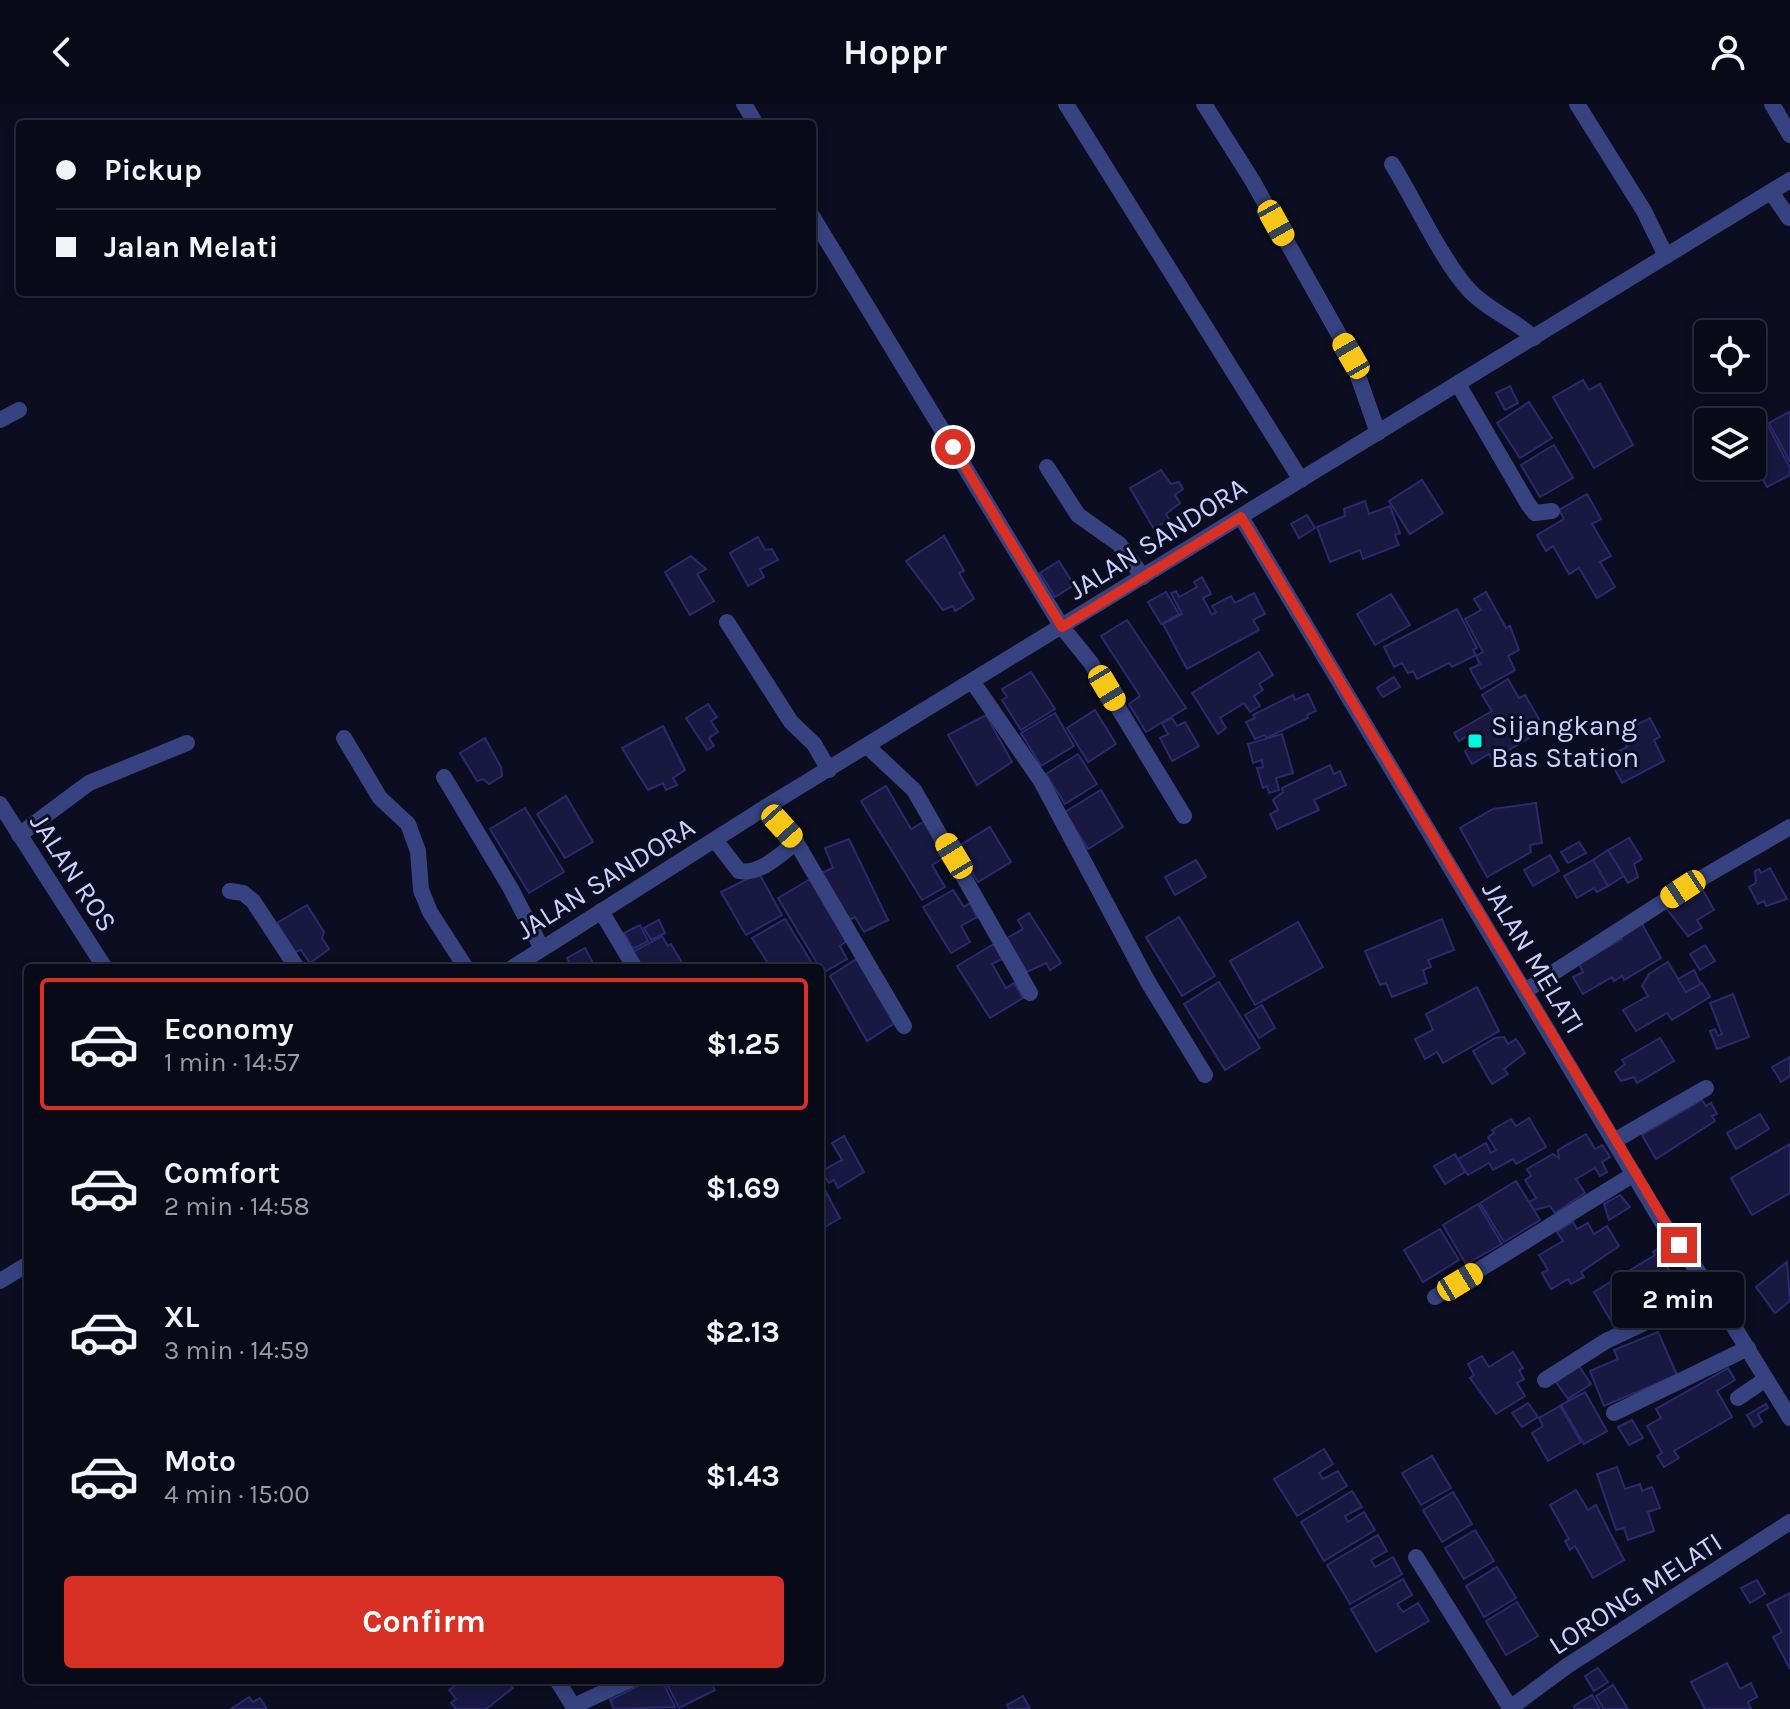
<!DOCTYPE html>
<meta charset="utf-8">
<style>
body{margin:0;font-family:Karla,sans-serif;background:#121321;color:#f1f3f6;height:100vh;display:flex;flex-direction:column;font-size:30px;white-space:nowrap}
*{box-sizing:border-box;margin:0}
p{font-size:26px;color:#999aa2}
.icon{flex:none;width:44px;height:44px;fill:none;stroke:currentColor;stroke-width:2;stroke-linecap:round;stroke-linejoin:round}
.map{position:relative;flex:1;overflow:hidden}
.sheet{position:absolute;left:24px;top:860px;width:800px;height:720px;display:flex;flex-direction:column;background:#090a18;border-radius:8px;box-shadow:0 4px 12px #0003,0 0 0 2px #292b37}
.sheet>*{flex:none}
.hud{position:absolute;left:16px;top:16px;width:800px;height:176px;border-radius:8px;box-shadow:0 4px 12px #0003,0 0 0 2px #292b37;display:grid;align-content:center;height:176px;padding:0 40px;background:#090a18}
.fabs{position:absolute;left:1694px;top:216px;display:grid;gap:16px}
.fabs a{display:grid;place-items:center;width:72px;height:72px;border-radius:8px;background:#090a18;box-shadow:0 4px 12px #0003,0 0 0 2px #292b37;font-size:40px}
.end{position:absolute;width:36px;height:36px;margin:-18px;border:10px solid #d93025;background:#fff;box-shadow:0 0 0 4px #fff}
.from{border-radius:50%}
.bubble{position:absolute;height:56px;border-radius:8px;background:#090a18;box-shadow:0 4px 12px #0003,0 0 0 2px #292b37;font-size:26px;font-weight:700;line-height:56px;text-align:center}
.car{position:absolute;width:24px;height:48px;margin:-24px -12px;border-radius:10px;box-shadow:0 0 6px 2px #0007;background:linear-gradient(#f5c518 24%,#345 0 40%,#f5c518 0 76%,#345 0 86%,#f5c518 0)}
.hud b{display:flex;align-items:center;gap:28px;height:76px;font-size:30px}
.hud b+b{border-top:2px solid #292b37}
.hud i{width:20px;height:20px;background:#f1f3f6}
ul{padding:14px 0 0;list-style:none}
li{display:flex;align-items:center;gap:24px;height:132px;margin:0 16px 12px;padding:0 24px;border:4px solid transparent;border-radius:8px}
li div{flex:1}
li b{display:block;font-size:30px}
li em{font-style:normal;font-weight:700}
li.current{border-color:#d93025}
li>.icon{width:72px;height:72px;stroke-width:1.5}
.cta{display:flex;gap:16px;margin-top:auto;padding:16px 40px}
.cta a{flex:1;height:92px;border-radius:8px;background:#d93025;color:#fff;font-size:32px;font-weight:700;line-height:92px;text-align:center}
header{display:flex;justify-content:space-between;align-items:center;height:104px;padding:0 40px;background:#090a18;font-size:36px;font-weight:700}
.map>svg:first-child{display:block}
.building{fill:#181841;stroke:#2a2a6e;stroke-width:2}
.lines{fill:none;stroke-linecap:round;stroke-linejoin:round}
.street{stroke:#364380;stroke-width:16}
.route{stroke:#d93025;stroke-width:10}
.poi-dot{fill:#00f7dd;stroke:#0c0d20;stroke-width:3}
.labels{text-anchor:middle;stroke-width:6;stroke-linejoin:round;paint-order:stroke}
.street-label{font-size:28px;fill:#ccd0ff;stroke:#0c0d20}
.poi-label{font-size:28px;fill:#ccd0ff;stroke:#0c0d20;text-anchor:start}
</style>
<header><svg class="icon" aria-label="back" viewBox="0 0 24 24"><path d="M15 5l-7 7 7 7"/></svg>Hoppr<svg class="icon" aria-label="person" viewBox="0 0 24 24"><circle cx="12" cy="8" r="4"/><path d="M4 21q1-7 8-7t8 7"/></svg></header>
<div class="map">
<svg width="1790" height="1605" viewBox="0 0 1790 1605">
<rect width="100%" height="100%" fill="#0c0d20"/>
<g class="building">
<path d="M1583 276 1589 286 1600 280 1633 341 1594 364 1553 293Z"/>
<path d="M1510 282 1518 299 1505 306 1496 289Z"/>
<path d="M1529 298 1552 334 1520 354 1497 319Z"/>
<path d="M1734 304 1741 318H1722L1719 312Z"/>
<path d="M1789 308 1790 311V358L1769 319Z"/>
<path d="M1765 316 1790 364V371L1767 383 1759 368 1747 375 1740 362H1752V323Z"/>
<path d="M1554 341 1573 374 1540 393 1521 361Z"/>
<path d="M1161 366 1171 380 1179 378 1183 385 1175 391 1180 399 1166 410 1169 415 1154 425 1130 384Z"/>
<path d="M1422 376 1443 409 1410 430 1389 397Z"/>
<path d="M1587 390 1601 415 1592 420 1611 452 1600 458 1615 483 1597 494 1579 464 1569 470 1553 442 1546 447 1537 431 1564 415 1559 406Z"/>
<path d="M1365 397 1369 410 1390 402 1400 429 1395 431 1399 441 1363 455 1360 446 1330 458 1317 423 1345 412 1344 405Z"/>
<path d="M1307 411 1315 424 1299 434 1291 420Z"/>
<path d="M944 432 964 467 959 469 974 495 955 507 953 502 943 506 906 457Z"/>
<path d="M758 433 765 446 772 445 778 456 760 465 764 473 748 482 730 449Z"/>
<path d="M691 452 706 465 697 470 714 497 690 511 665 468Z"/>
<path d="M1059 457 1074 481 1055 493 1040 469Z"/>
<path d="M1202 473 1211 490 1203 494 1212 511 1216 508 1212 502 1231 492 1235 499 1254 489 1265 510 1253 516 1259 526 1187 565 1163 520 1182 510 1171 489 1176 487 1179 493 1197 483 1194 478Z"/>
<path d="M1166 488 1179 510 1161 520 1148 498Z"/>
<path d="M1486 488 1506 524 1510 522 1519 546 1508 552 1515 566 1481 585 1470 565 1480 560 1476 552 1483 548 1465 515 1481 506 1474 495Z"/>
<path d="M1391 490 1410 521 1375 541 1357 510Z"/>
<path d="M1457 505 1477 544 1473 546 1476 551 1452 563 1449 559 1417 575 1413 567 1408 569 1402 559 1394 563 1384 543Z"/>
<path d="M1127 516 1186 604 1146 628 1129 600 1140 592 1101 532Z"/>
<path d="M1259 548 1273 571 1259 580 1263 586 1254 592 1260 602 1250 608 1244 599 1220 614 1226 624 1218 630 1192 589Z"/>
<path d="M1031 568 1055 605 1021 626 1002 596 1007 593 1002 585Z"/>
<path d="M1394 573 1400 583 1383 593 1377 584Z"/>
<path d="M1508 575 1519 594 1525 591 1539 615 1533 618 1539 628 1492 656 1489 650 1472 660 1465 647 1473 642 1467 632 1459 637 1454 629 1492 607 1482 591Z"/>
<path d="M1308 590 1316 607 1307 611 1308 614 1266 634 1265 631 1255 635 1246 618 1255 614 1253 611 1293 591 1295 596Z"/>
<path d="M708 600 717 613 711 617 718 628 709 634 714 642 707 646 686 614Z"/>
<path d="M1095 606 1116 640 1088 658 1067 624Z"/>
<path d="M1055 609 1074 642 1041 662 1021 629Z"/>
<path d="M986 611 1012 658 977 681 948 631Z"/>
<path d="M1172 614 1177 622 1185 618 1199 642 1172 657 1160 634 1168 630 1162 619Z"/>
<path d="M1650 614 1660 633 1654 636 1664 657 1622 679 1608 652 1627 643 1620 629Z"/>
<path d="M663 622 685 666 673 674 677 681 666 686 663 679 648 686 622 644Z"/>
<path d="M1282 630 1293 669 1276 674 1279 686 1269 689 1267 682 1263 684 1257 664 1263 663 1262 656 1253 659 1248 640Z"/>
<path d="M485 634 501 663 502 672 489 680 483 675 477 677 460 649Z"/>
<path d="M1078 650 1097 680 1065 700 1046 670Z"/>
<path d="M1330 661 1334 670 1340 667 1346 681 1314 696 1319 706 1277 725 1270 710 1278 706 1273 696 1283 688 1282 684Z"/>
<path d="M886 682 911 725 925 717 947 752 932 761 945 783 922 796 861 697Z"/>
<path d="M1101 686 1123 723 1088 745 1065 708Z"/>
<path d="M566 692 593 738 565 754 537 710Z"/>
<path d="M1536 699 1542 739 1530 741 1531 748 1487 773 1460 724 1493 705Z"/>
<path d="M525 704 564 768 529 789 490 725Z"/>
<path d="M990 723 1011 758 978 778 957 743Z"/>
<path d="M1629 734 1642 755 1634 760 1638 773 1628 779 1608 746Z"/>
<path d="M849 735 888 816 864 828 855 813 846 817 821 769 833 764 825 744Z"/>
<path d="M1579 738 1586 749 1568 759 1561 748Z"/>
<path d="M1608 746 1624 772 1608 782 1593 756Z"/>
<path d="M1550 751 1559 767 1533 782 1524 766Z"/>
<path d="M1196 756 1206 773 1175 791 1165 773Z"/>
<path d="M1593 756 1608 782 1597 788 1594 784 1577 794 1564 772Z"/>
<path d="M1770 764 1787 795 1766 802 1764 797 1758 800 1749 783 1756 779 1755 767 1759 765 1761 769Z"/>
<path d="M759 769 782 811 746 831 721 788Z"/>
<path d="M812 774 848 836 840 842 847 855 823 869 778 794Z"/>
<path d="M1701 783 1714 806 1697 816 1702 824 1688 832 1666 804Z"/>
<path d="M953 786 964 803 970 799 977 813 961 822 970 838 951 849 923 803Z"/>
<path d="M307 801 324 828 322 834 329 845 310 859 301 846 295 848 277 819Z"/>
<path d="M1029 809 1061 859 1050 866 1046 859 1027 868 1007 834 1023 825 1018 816Z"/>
<path d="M1179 813 1215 872 1182 892 1146 833Z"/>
<path d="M785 815 815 864H771L752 834Z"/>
<path d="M1442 815 1454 846 1428 856 1431 863 1423 866 1427 879 1392 893 1386 879 1380 881 1365 847Z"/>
<path d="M659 816 665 829 651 836 644 824Z"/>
<path d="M1298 818 1323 863 1255 901 1230 857Z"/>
<path d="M1642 820 1661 854 1624 876 1622 872 1614 877 1612 873 1583 890 1573 873 1583 868 1579 860 1622 835 1618 828Z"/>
<path d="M640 821 648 837 633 845 624 829Z"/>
<path d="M662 832 668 842 671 840 685 864H640L631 849Z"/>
<path d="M994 840 1002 855 992 860 1006 884 1014 879 1023 894 990 914 957 862Z"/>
<path d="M1705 841 1715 857 1700 866 1690 850Z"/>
<path d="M585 844 593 859 584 864 572 862 567 854Z"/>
<path d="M858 854 895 919 867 937 830 872Z"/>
<path d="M1668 858 1686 888 1702 879 1710 893 1672 916 1667 909 1636 927 1623 906 1648 892 1642 882 1649 870Z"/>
<path d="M1694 866 1701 880 1686 888 1678 875Z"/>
<path d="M1219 878 1260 944 1225 966 1184 900Z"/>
<path d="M1477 883 1499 927 1443 959 1437 948 1425 955 1415 935 1433 926 1426 910Z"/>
<path d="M1733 890 1749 933 1717 945 1710 927 1715 925 1718 932 1722 930 1710 899Z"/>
<path d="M1262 901 1275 924 1259 934 1245 911Z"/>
<path d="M1504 933 1508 940 1516 935 1525 949 1504 965 1508 970 1492 980 1473 947 1495 934Z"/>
<path d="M1660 934 1674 957 1637 979 1634 973 1621 977 1615 968 1625 960 1622 956Z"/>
<path d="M1790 953V972L1781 978 1772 963Z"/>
<path d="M1702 996 1706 1002 1711 999 1717 1010 1712 1012 1715 1017 1656 1055 1642 1031Z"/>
<path d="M1760 1010 1769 1025 1736 1045 1727 1029Z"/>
<path d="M1529 1014 1546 1043 1516 1060 1513 1055 1493 1066 1489 1059 1468 1071 1458 1055 1486 1039 1491 1049 1496 1046 1488 1033 1494 1029 1492 1026 1511 1015 1516 1022Z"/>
<path d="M1586 1030 1595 1045 1602 1041 1610 1053 1602 1058 1607 1068 1600 1072 1595 1064 1576 1075 1585 1089 1555 1109 1550 1102 1534 1106 1529 1098 1536 1094 1525 1076 1531 1072 1527 1065 1553 1050 1559 1054 1558 1046Z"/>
<path d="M844 1032 864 1068 838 1084 834 1076 829 1079 821 1067 842 1056 832 1039Z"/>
<path d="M1790 1040V1089L1752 1111 1731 1074Z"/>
<path d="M1455 1050 1465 1068 1445 1080 1434 1062Z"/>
<path d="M820 1077 840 1114 820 1126Z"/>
<path d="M1516 1077 1540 1116 1504 1138 1480 1099Z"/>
<path d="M1620 1091 1630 1103 1609 1116 1604 1100Z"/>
<path d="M1478 1100 1502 1140 1466 1160 1443 1121Z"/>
<path d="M1573 1118 1577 1125 1588 1119 1594 1130 1607 1122 1619 1142 1581 1168 1584 1173 1571 1180 1568 1175 1551 1185 1542 1169 1548 1166 1539 1151 1563 1137 1557 1128Z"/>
<path d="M1440 1125 1459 1156 1423 1178 1404 1146Z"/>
<path d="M1663 1141 1667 1148 1661 1152 1669 1166 1651 1176 1656 1185 1635 1196 1641 1205 1614 1222 1594 1188 1655 1151 1653 1148Z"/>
<path d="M1787 1158 1790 1197 1775 1209 1756 1183Z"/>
<path d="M1658 1228 1677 1271 1604 1302 1590 1267 1618 1255 1614 1246Z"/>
<path d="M1513 1248 1523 1264 1519 1266 1524 1275 1517 1279 1525 1292 1496 1310 1470 1274 1474 1271 1468 1260 1482 1252 1489 1263Z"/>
<path d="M1579 1262 1591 1280 1568 1295 1556 1278Z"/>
<path d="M1728 1264 1735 1276 1717 1287 1732 1313 1674 1347 1679 1354 1664 1363 1657 1352 1662 1349 1647 1322 1661 1314 1656 1305Z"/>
<path d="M1585 1288 1607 1327 1584 1340 1561 1301Z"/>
<path d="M1528 1299 1538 1313 1522 1323 1512 1309Z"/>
<path d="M1766 1300 1768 1304 1758 1310 1762 1318 1754 1323 1747 1311Z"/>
<path d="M1560 1302 1581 1338 1548 1357 1532 1329 1543 1322 1539 1314Z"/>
<path d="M1632 1316 1643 1334 1629 1341 1618 1323Z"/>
<path d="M1324 1345 1333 1360 1319 1369 1323 1375 1338 1367 1347 1382 1297 1412 1274 1375Z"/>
<path d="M1432 1352 1451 1384 1421 1401 1402 1369Z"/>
<path d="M1617 1363 1625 1385 1640 1380 1642 1387 1652 1383 1660 1404 1648 1408 1654 1427 1628 1436 1624 1424 1616 1426 1597 1370Z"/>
<path d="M1576 1386 1588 1406 1596 1401 1624 1456 1593 1474 1575 1442 1570 1446 1565 1437 1569 1435 1550 1401Z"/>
<path d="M1352 1387 1362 1403 1345 1412 1348 1418 1364 1408 1375 1426 1324 1457 1301 1418Z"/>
<path d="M1453 1388 1472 1420 1442 1438 1423 1406Z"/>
<path d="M1475 1426 1494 1457 1464 1475 1445 1444Z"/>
<path d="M1378 1431 1387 1447 1371 1456 1375 1463 1393 1453 1402 1470 1350 1500 1327 1461Z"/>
<path d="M1497 1463 1516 1494 1484 1513 1466 1482Z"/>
<path d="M1403 1475 1412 1491 1397 1500 1403 1508 1418 1499 1429 1517 1376 1548 1351 1505Z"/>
<path d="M1757 1476 1765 1490 1750 1499 1741 1484Z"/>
<path d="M1790 1489V1565L1773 1533 1782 1528 1767 1501Z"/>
<path d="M1517 1498 1538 1532 1506 1551 1486 1517Z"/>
<path d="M1727 1559 1740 1585 1751 1579 1757 1593 1748 1598 1751 1605H1705L1691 1578Z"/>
<path d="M1598 1564 1608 1578 1594 1587 1585 1572Z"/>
<path d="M462 1576H507L513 1584 486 1605H456L451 1599 456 1595 449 1586Z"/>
<path d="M650 1576H662L675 1603 614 1605 610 1596Z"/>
<path d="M665 1576H710L715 1586 679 1604Z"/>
<path d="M1613 1581 1628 1605H1604L1596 1592Z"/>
<path d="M1592 1591 1600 1605H1575L1574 1602Z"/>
<path d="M1023 1592 1030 1605H1009L1007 1601Z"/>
<path d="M249 1593 253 1598 260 1594 267 1605H231Z"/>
</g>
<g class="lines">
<g class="street">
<path d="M744 0 756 20"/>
<path d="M1066 0 1301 376"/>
<path d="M1204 0 1252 76 1351 252 1378 329"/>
<path d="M1577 0 1644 107 1666 152"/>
<path d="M1772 0 1790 31"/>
<path d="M1392 60C1415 97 1442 157 1470 187 1489 207 1514 215 1534 234"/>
<path d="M1771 88 1789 114"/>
<path d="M812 112 1062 523 1091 559 1184 712"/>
<path d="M1458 280 1528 400 1535 409 1552 407"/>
<path d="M0 316 19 306"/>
<path d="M1047 363 1078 411 1119 440 1143 473"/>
<path d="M1241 413 1662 1118 1712 1187 1790 1314"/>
<path d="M727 518 791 618 814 640 829 666"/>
<path d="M972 577 1041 677 1148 878 1205 971"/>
<path d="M344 634 380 694 408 720 418 747 421 786 430 808 466 864"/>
<path d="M867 642 914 686 1030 889"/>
<path d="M444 673 511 785 541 843"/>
<path d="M0 700 105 864"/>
<path d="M19 731 89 679 187 639"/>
<path d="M715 736 739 767C760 771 781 750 796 738L766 703"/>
<path d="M796 738 904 922"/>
<path d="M230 787 243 789 253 797 297 864"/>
<path d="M601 807 635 864"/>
<path d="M512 864 766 703 1790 76"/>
<path d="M1525 887 1683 785 1790 723"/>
<path d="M1614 1037 1706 984"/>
<path d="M0 1177 28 1160"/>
<path d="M1435 1193 1634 1070"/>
<path d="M1545 1276 1606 1237 1712 1187"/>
<path d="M1738 1294 1766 1275"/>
<path d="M1614 1309 1748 1244"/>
<path d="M1416 1453 1511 1605"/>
<path d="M557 1576 575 1605"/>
<path d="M574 1602 630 1576"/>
<path d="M1509 1605 1567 1562 1790 1418"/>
</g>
</g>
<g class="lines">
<path class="route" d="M953 343 1062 523 1241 413 1679 1141"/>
</g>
<rect class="poi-dot" x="1467" y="629" width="16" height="16" rx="4"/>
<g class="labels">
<g class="street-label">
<text transform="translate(1157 434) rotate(-32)" y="10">JALAN SANDORA</text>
<text transform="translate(74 768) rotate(57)" y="10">JALAN ROS</text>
<text transform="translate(605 774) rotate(-32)" y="10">JALAN SANDORA</text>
<text transform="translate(1534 853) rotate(59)" y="10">JALAN MELATI</text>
<text transform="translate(1635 1489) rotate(-33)" y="10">LORONG MELATI</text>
</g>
<g class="poi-label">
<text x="1491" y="631">Sijangkang<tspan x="1491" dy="32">Bas Station</tspan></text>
</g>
</g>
</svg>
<div class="fabs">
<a><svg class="icon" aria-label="locate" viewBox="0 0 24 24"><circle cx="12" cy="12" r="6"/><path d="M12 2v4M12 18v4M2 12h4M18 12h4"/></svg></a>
<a><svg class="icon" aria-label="layers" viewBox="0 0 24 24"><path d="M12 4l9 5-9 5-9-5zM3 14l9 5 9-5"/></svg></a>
</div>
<i class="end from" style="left:953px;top:343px"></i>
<i class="end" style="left:1679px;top:1141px"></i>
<div class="bubble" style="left:1612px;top:1168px;width:132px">2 min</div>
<i class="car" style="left:1276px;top:119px;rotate:151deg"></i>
<i class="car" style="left:1351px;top:252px;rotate:330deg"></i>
<i class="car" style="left:1107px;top:584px;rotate:149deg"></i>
<i class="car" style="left:782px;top:722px;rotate:138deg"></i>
<i class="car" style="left:954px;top:752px;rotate:329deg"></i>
<i class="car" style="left:1683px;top:785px;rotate:237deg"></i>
<i class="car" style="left:1460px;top:1178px;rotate:59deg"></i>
<div class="hud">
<b><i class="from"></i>Pickup</b>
<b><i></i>Jalan Melati</b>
</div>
<section class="sheet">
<ul>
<li class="current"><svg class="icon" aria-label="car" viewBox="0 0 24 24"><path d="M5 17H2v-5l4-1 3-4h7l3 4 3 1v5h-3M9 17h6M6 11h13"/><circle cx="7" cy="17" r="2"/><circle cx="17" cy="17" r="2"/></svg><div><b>Economy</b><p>1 min · 14:57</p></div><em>$1.25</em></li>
<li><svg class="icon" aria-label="car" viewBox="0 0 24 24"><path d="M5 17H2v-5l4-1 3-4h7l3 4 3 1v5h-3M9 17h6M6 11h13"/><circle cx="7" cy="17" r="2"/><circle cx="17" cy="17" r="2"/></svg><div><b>Comfort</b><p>2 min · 14:58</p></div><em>$1.69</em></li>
<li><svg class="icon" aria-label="car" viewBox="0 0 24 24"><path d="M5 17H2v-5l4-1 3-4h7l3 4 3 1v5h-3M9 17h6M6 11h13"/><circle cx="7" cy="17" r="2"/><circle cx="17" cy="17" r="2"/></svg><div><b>XL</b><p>3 min · 14:59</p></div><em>$2.13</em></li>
<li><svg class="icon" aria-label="car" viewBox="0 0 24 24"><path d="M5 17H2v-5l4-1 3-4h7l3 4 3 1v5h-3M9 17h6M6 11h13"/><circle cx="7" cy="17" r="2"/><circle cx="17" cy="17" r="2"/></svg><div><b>Moto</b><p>4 min · 15:00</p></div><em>$1.43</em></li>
</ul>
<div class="cta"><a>Confirm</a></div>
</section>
</div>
